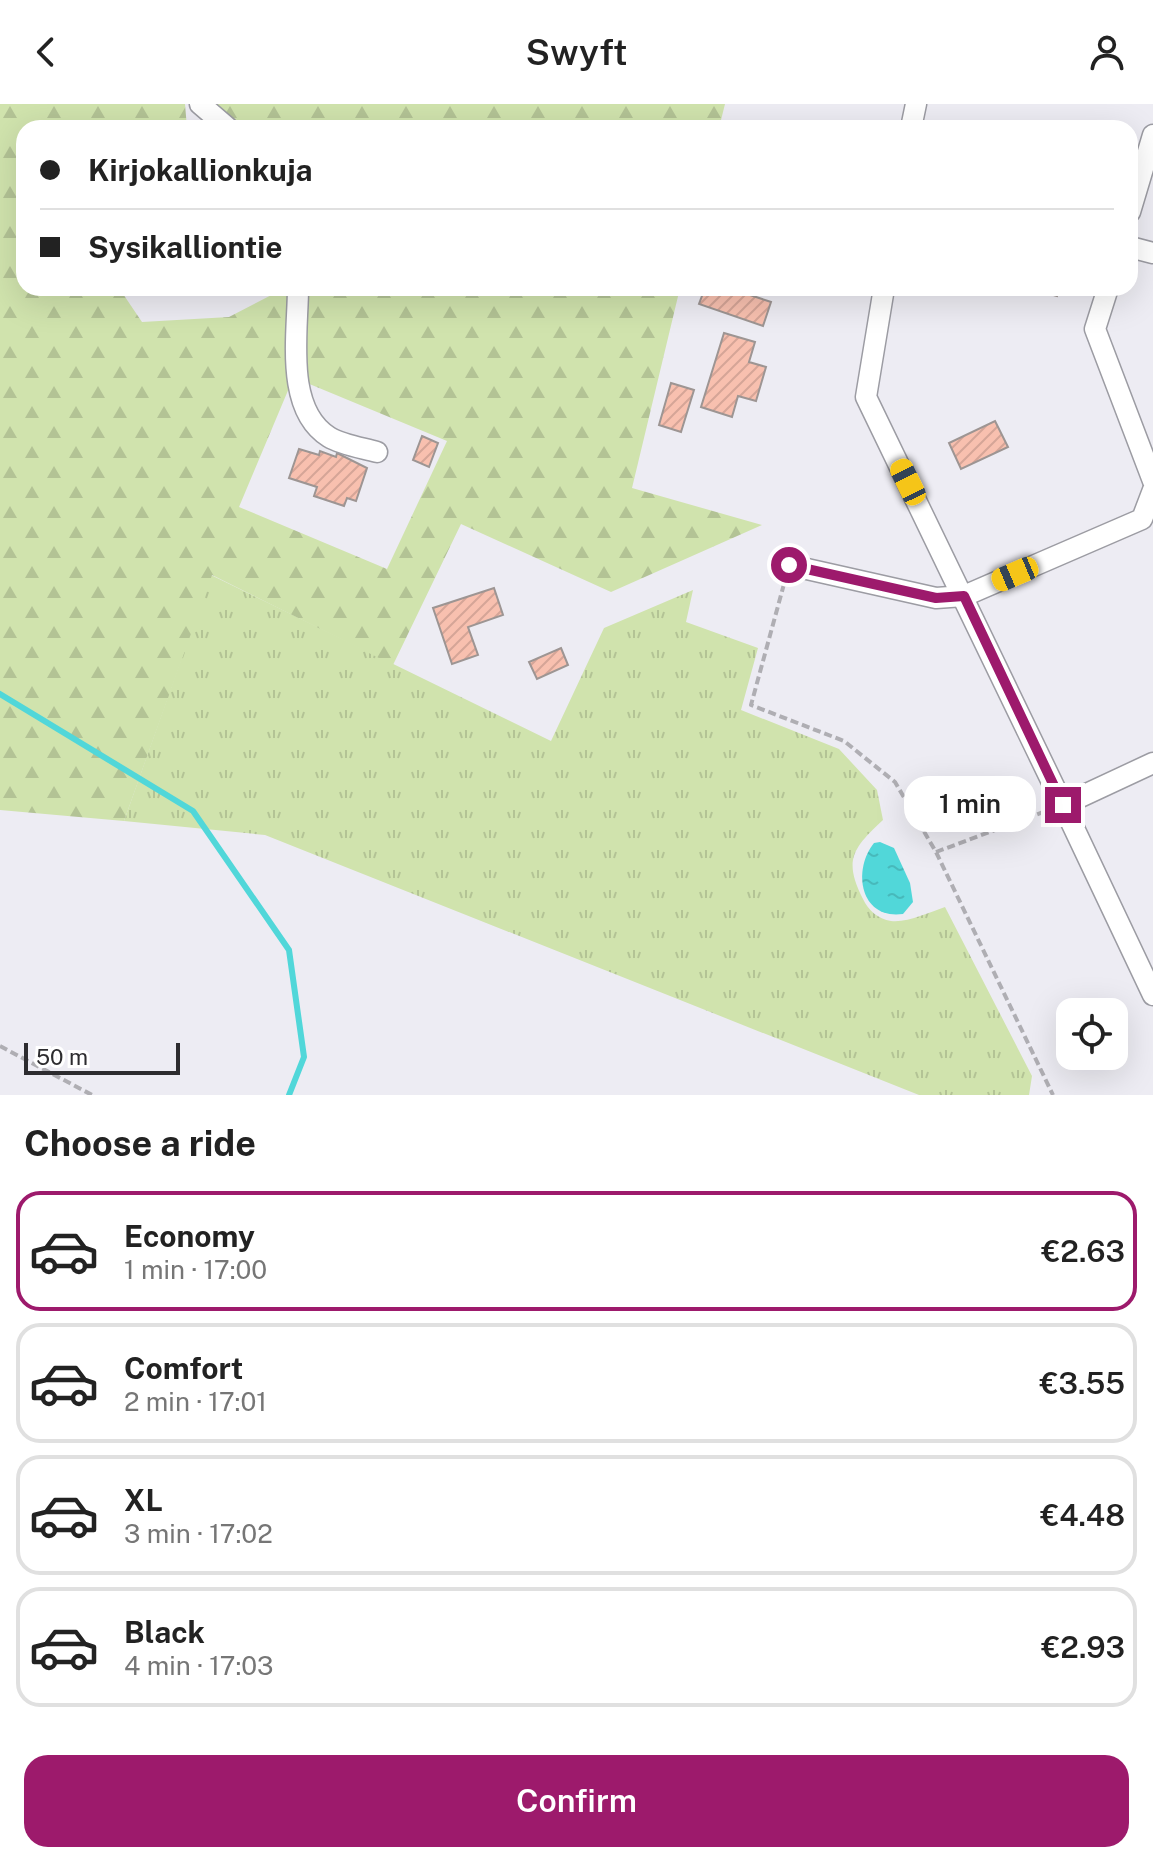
<!DOCTYPE html>
<meta charset="utf-8">
<style>
body{margin:0;font-family:"Public Sans",sans-serif;background:#f2f2f2;color:#222;height:100vh;display:flex;flex-direction:column;font-size:30px;white-space:nowrap}
*{box-sizing:border-box;margin:0}
p{font-size:26px;color:#767676}
.icon{flex:none;width:44px;height:44px;fill:none;stroke:currentColor;stroke-width:2;stroke-linecap:round;stroke-linejoin:round}
.map{position:relative;height:991px;overflow:hidden}
.side{display:flex;flex-direction:column;background:#fff;flex:1}
.side>*{flex:none}
.guide{position:absolute;left:16px;top:16px;width:1122px;height:176px;border-radius:24px;box-shadow:0 8px 32px #0002;display:grid;align-content:center;height:176px;padding:0 24px;background:#fff}
.fabs{position:absolute;left:1056px;top:894px;display:grid;gap:16px}
.fabs a{display:grid;place-items:center;width:72px;height:72px;border-radius:16px;background:#fff;box-shadow:0 8px 32px #0002;font-size:40px}
.scale{position:absolute;left:24px;bottom:20px;width:156px;box-sizing:border-box;padding-left:8px;border:4px solid #2d2c2f;border-top:0;font-size:22px;line-height:28px;white-space:nowrap;color:#2d2c2f;-webkit-text-stroke:6px #fff;paint-order:stroke}
.end{position:absolute;width:36px;height:36px;margin:-18px;border:10px solid #9d1a6c;background:#fff;box-shadow:0 0 0 4px #fff}
.from{border-radius:50%}
.bubble{position:absolute;height:56px;border-radius:24px;background:#fff;box-shadow:0 8px 32px #0002;font-size:26px;font-weight:600;line-height:56px;text-align:center}
.car{position:absolute;width:24px;height:48px;margin:-24px -12px;border-radius:10px;box-shadow:0 0 6px 2px #0007;background:linear-gradient(#f5c518 24%,#345 0 40%,#f5c518 0 76%,#345 0 86%,#f5c518 0)}
.guide b{display:flex;align-items:center;gap:28px;height:76px;font-size:30px}
.guide b+b{border-top:2px solid #e0e0e0}
.guide i{width:20px;height:20px;background:#222}
ul{padding:0;list-style:none}
li{display:flex;align-items:center;gap:24px;height:120px;margin:0 16px 12px;padding:0 8px;border:4px solid #e0e0e0;border-radius:24px}
li div{flex:1}
li b{display:block;font-size:30px}
li em{font-style:normal;font-weight:600}
li.on{border-color:#9d1a6c}
li>.icon{width:72px;height:72px;stroke-width:1.5}
h2{padding:0 24px;font-size:36px;line-height:96px}
.primary-button{display:flex;gap:16px;margin-top:auto;padding:16px 24px}
.primary-button a{flex:1;height:92px;border-radius:24px;background:#9d1a6c;color:#fff;font-size:32px;font-weight:600;line-height:92px;text-align:center}
header{display:flex;justify-content:space-between;align-items:center;height:104px;padding:0 24px;background:#fff;font-size:36px;font-weight:600}
.map>svg:first-child{display:block}
.grass{fill:url(#grass-tufts)}
.forest{fill:url(#forest-firs)}
.water{fill:url(#water-ripples)}
.lines{fill:none;stroke-linecap:round;stroke-linejoin:round}
.stream{stroke:#51d7d9;stroke-width:6}
.building{fill:url(#building-hatch);stroke:#9d9593;stroke-width:2}
.street-casing{stroke:#9c9ca3;stroke-width:23}
.path{stroke:#afaeb3;stroke-width:4;stroke-dasharray:8 4;stroke-linecap:butt}
.street{stroke:#fff;stroke-width:20}
.route{stroke:#9d1a6c;stroke-width:10}
</style>
<header><svg class="icon" aria-label="back" viewBox="0 0 24 24"><path d="M15 5l-7 7 7 7"/></svg>Swyft<svg class="icon" aria-label="person" viewBox="0 0 24 24"><circle cx="12" cy="8" r="4"/><path d="M4 21q1-7 8-7t8 7"/></svg></header>
<div class="map">
<svg width="1153" height="991" viewBox="0 0 1153 991">
<defs>
<pattern id="grass-tufts" width="24" height="20" patternUnits="userSpaceOnUse" patternTransform="scale(2)"><rect width="24" height="20" fill="#d0e3ad"/><path d="M3 7l-1-3M5 7V3M7 7l1-3M15 17l-1-3M17 17v-4M19 17l1-3" fill="none" stroke="#b3c395"/></pattern>
<pattern id="forest-firs" width="22" height="20" patternUnits="userSpaceOnUse" patternTransform="scale(2)"><rect width="22" height="20" fill="#d0e3ad"/><path d="M5 1l3.5 6h-7zM16 11l3.5 6h-7z" fill="#b3c395"/></pattern>
<pattern id="water-ripples" width="26" height="14" patternUnits="userSpaceOnUse" patternTransform="scale(2)"><rect width="26" height="14" fill="#51d7d9"/><path d="M2 4q2-2 4 0t4 0M15 11q2-2 4 0t4 0" fill="none" stroke="#47b9bb"/></pattern>
<pattern id="building-hatch" width="6" height="6" patternUnits="userSpaceOnUse" patternTransform="scale(2)"><rect width="6" height="6" fill="#f8c0af"/><path d="M-1 1l2-2M0 6l6-6M5 7l2-2" fill="none" stroke="#d5a597"/></pattern>
</defs>
<rect width="100%" height="100%" fill="#edecf3"/>
<path class="grass" d="M211 471 551 637 604 524 693 486 686 518 758 544 741 606 839 645 877 686 883 716C853 744 843 756 863 795 868 806 878 815 891 817 907 819 930 808 945 803L1032 972 1029 991H919L265 731 124 717Z"/>
<g class="forest">
<path d="M0 0H185L187 24H24V184H119L142 218 229 213 285 184H293L292 277 239 403 387 465 447 337 307 279V184H680L632 384 762 421 611 488 461 420 393 561 212 471 124 717 0 706Z"/>
<path d="M213 0H725L719 24H245Z"/>
</g>
<path class="water" d="M880 738 894 744 910 779 913 798 903 810C860 816 852 766 874 739Z"/>
<g class="lines">
<path class="stream" d="M0 590 193 707 289 846 304 953 289 991"/>
</g>
<g class="building">
<path d="M705 184H729L771 198 763 222 699 200Z"/>
<path d="M1028 184H1059L1057 192Z"/>
<path d="M724 229 755 238 749 258 766 263 756 297 738 292 732 313 701 303Z"/>
<path d="M671 279 694 286 681 328 659 321Z"/>
<path d="M995 317 1008 343 961 365 949 339Z"/>
<path d="M422 332 438 339 429 363 413 356Z"/>
<path d="M299 345 319 351 320 347 336 353 337 349 367 364 356 397 347 394 344 402 314 392 317 383 289 374Z"/>
<path d="M494 484 503 511 468 523 478 551 452 560 433 504Z"/>
<path d="M561 544 568 561 537 575 529 558Z"/>
</g>
<g class="lines">
<defs>
<g id="street">
<path d="M200 0 228 24"/>
<path d="M911 24 916 0"/>
<path d="M1130 108 1153 31"/>
<path d="M1130 143 1153 149"/>
<path d="M298 184C298 228 284 305 329 333 342 341 363 344 377 348"/>
<path d="M884 184 866 293 1063 701 1153 659"/>
<path d="M1108 184 1095 225 1153 377"/>
<path d="M789 461 936 494 964 492 1142 415 1153 386"/>
<path d="M1063 701 1153 891"/>
</g>
</defs>
<use href="#street" class="street-casing"/>
<g class="path">
<path d="M784 480 751 601 844 637 895 678 936 748 1053 991"/>
<path d="M936 748 1046 707"/>
<path d="M0 942 92 991"/>
</g>
<use href="#street" class="street"/>
</g>
<g class="lines">
<path class="route" d="M789 461 936 494 964 492 1063 701"/>
</g>
</svg>
<div class="fabs">
<a><svg class="icon" aria-label="locate" viewBox="0 0 24 24"><circle cx="12" cy="12" r="6"/><path d="M12 2v4M12 18v4M2 12h4M18 12h4"/></svg></a>
</div>
<div class="scale">50 m</div>
<i class="end from" style="left:789px;top:461px"></i>
<i class="end" style="left:1063px;top:701px"></i>
<div class="bubble" style="left:904px;top:672px;width:132px">1 min</div>
<i class="car" style="left:908px;top:378px;rotate:334deg"></i>
<i class="car" style="left:1015px;top:470px;rotate:247deg"></i>
<div class="guide">
<b><i class="from"></i>Kirjokallionkuja</b>
<b><i></i>Sysikalliontie</b>
</div>
</div>
<section class="side">
<h2>Choose a ride</h2>
<ul>
<li class="on"><svg class="icon" aria-label="car" viewBox="0 0 24 24"><path d="M5 17H2v-5l4-1 3-4h7l3 4 3 1v5h-3M9 17h6M6 11h13"/><circle cx="7" cy="17" r="2"/><circle cx="17" cy="17" r="2"/></svg><div><b>Economy</b><p>1 min · 17:00</p></div><em>€2.63</em></li>
<li><svg class="icon" aria-label="car" viewBox="0 0 24 24"><path d="M5 17H2v-5l4-1 3-4h7l3 4 3 1v5h-3M9 17h6M6 11h13"/><circle cx="7" cy="17" r="2"/><circle cx="17" cy="17" r="2"/></svg><div><b>Comfort</b><p>2 min · 17:01</p></div><em>€3.55</em></li>
<li><svg class="icon" aria-label="car" viewBox="0 0 24 24"><path d="M5 17H2v-5l4-1 3-4h7l3 4 3 1v5h-3M9 17h6M6 11h13"/><circle cx="7" cy="17" r="2"/><circle cx="17" cy="17" r="2"/></svg><div><b>XL</b><p>3 min · 17:02</p></div><em>€4.48</em></li>
<li><svg class="icon" aria-label="car" viewBox="0 0 24 24"><path d="M5 17H2v-5l4-1 3-4h7l3 4 3 1v5h-3M9 17h6M6 11h13"/><circle cx="7" cy="17" r="2"/><circle cx="17" cy="17" r="2"/></svg><div><b>Black</b><p>4 min · 17:03</p></div><em>€2.93</em></li>
</ul>
<div class="primary-button"><a>Confirm</a></div>
</section>
